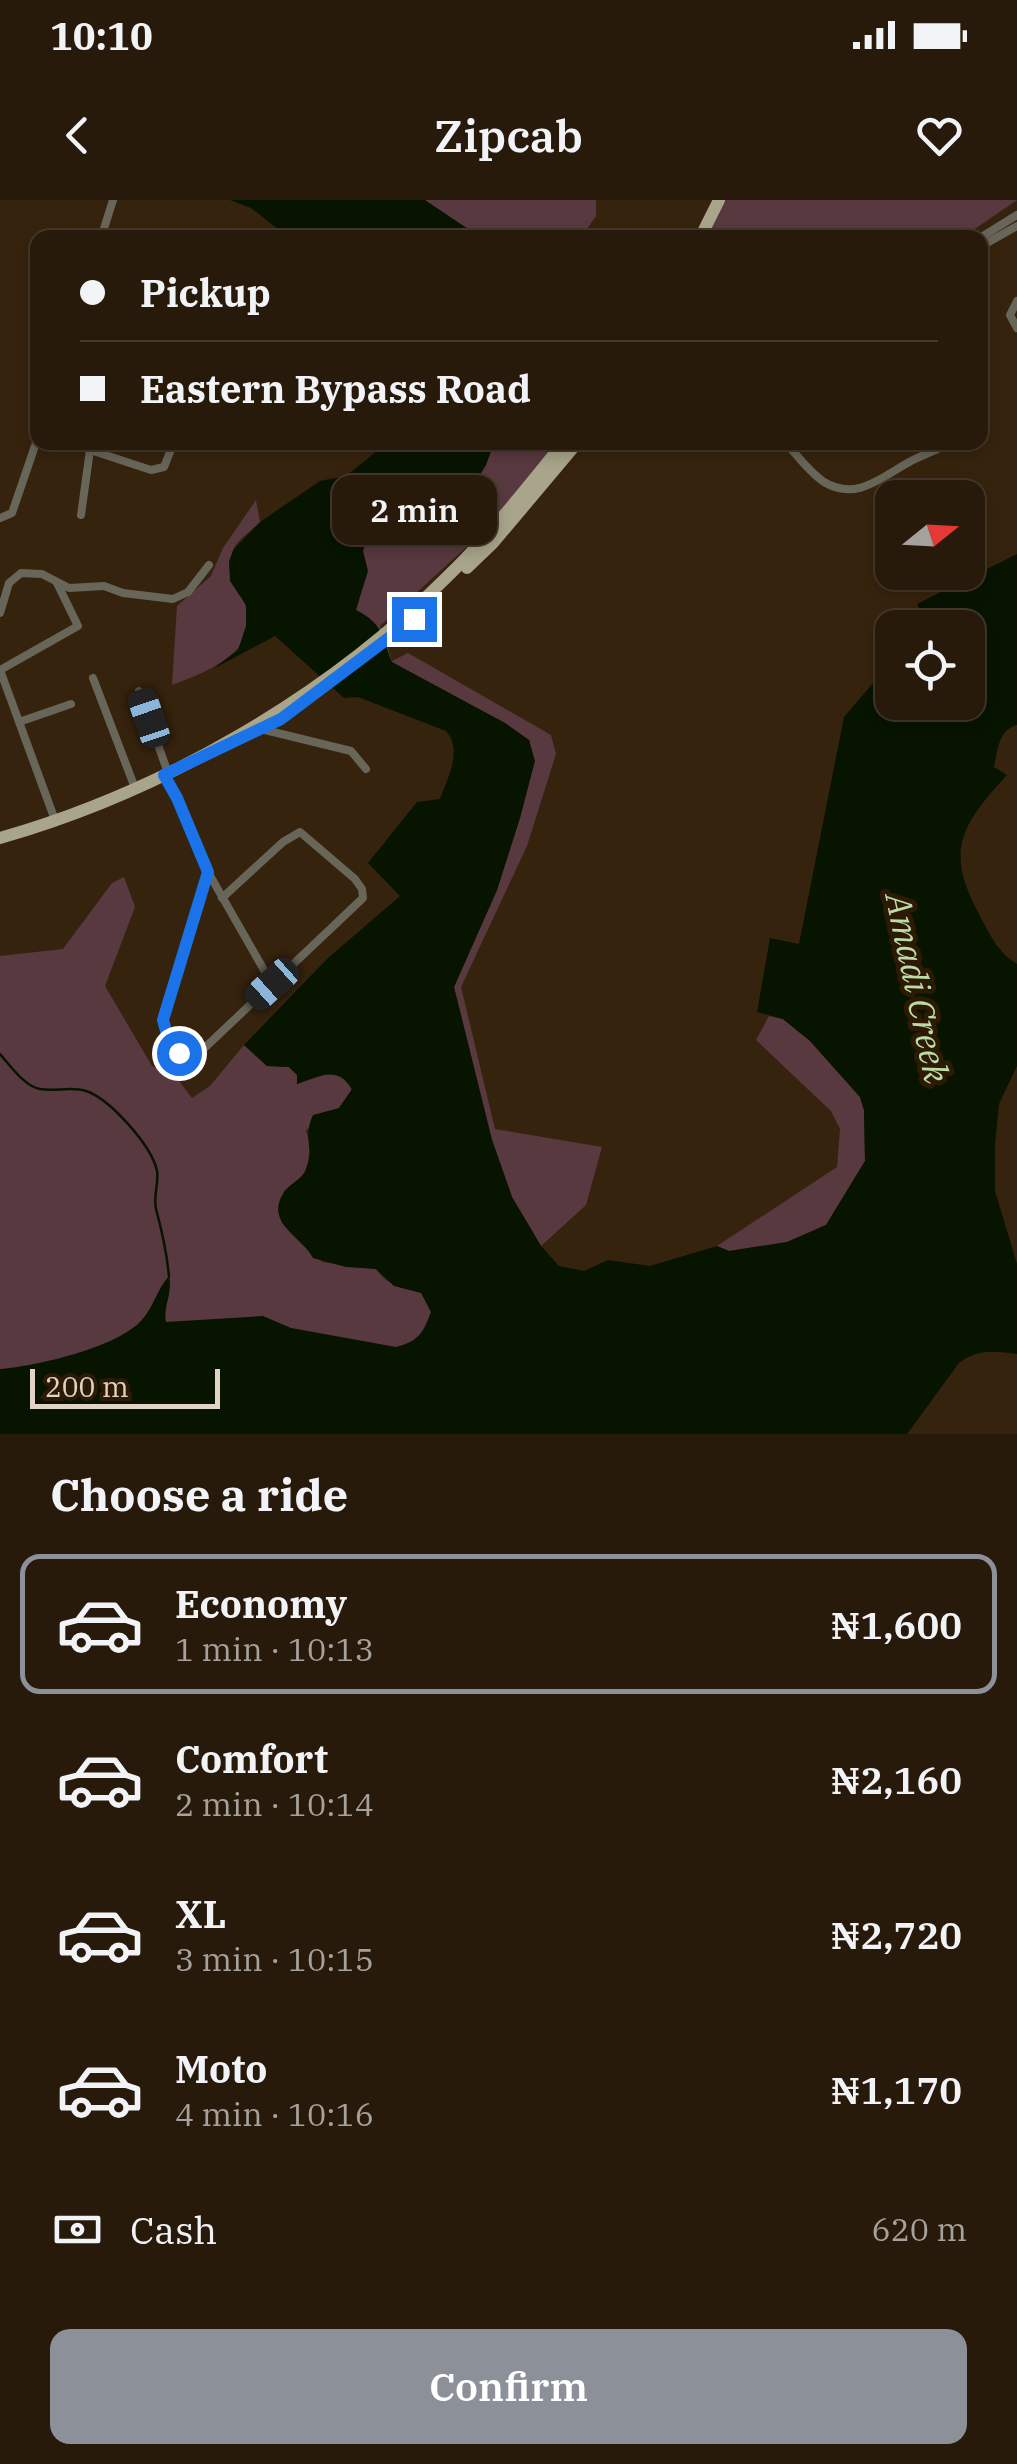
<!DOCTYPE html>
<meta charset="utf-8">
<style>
body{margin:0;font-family:"IBM Plex Serif",serif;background:#302313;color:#f1f3f6;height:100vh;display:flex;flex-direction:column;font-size:38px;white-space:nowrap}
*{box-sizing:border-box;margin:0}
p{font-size:32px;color:#a5a19c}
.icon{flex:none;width:55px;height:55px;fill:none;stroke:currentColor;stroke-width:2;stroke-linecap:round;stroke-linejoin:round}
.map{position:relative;height:1234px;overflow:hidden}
.sheet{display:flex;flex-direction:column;background:#281a0a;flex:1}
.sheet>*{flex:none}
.hud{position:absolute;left:30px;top:30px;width:958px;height:220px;border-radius:20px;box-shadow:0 5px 15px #0003,0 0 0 2px #44382b;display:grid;align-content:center;height:220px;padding:0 50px;background:#281a0a}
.needle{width:65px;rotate:72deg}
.fabs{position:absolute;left:875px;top:280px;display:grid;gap:20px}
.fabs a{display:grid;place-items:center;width:110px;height:110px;border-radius:20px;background:#281a0a;box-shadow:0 5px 15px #0003,0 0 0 2px #44382b;font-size:50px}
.scale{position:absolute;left:30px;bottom:25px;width:190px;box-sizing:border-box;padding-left:10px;border:5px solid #e1d4c7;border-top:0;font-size:28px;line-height:35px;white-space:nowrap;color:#e1d4c7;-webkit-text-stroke:8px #2c1a04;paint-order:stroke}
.end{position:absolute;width:45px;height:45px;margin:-22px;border:12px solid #1a73e8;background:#fff;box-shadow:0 0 0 5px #fff}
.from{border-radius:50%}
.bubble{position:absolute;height:70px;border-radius:20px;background:#281a0a;box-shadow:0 5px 15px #0003,0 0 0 2px #44382b;font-size:32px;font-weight:600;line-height:70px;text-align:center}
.car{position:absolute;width:30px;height:60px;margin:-30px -15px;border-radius:12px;box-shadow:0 0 8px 2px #0007;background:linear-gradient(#222 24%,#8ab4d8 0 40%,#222 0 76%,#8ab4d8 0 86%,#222 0)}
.hud b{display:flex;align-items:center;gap:35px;height:95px;font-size:38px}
.hud b+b{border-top:2px solid #44382b}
.hud i{width:25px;height:25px;background:#f1f3f6}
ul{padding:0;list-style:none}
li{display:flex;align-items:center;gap:30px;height:140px;margin:0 20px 15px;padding:0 30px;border:5px solid transparent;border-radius:20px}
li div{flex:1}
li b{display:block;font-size:38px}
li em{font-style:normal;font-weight:600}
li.current{border-color:#8c9099}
li>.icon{width:90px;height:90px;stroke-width:1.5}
h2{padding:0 50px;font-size:45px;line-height:120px}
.pay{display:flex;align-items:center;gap:25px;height:110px;padding:0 50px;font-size:38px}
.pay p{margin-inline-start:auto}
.primary-button{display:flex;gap:20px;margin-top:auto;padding:20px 50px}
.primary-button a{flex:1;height:115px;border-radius:20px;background:#8c9099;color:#fff;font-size:40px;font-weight:600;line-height:115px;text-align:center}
.status{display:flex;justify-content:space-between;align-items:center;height:70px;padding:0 50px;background:#281a0a;direction:ltr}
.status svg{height:28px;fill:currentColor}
header{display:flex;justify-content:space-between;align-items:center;height:130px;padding:0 50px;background:#281a0a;font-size:45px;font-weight:600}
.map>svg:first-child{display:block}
.green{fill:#593940}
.water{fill:#071400}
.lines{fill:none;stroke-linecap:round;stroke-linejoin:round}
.stream{stroke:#071400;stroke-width:2.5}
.street{stroke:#686659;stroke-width:8}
.primary{stroke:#a9a58a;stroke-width:12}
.route{stroke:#1a73e8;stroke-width:12}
.labels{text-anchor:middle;stroke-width:10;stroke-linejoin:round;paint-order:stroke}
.water-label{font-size:35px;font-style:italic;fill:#bddba6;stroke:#2c1a04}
</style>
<div class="status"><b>10:10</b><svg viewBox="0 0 49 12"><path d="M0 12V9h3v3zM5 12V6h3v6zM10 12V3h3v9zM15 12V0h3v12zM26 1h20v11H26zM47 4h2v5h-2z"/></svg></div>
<header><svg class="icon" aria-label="back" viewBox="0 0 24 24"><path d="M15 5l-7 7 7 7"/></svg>Zipcab<svg class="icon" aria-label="heart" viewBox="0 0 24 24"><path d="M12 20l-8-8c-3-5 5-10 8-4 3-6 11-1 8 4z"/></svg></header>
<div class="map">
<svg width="1017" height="1234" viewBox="0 0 1017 1234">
<rect width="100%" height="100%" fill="#36230d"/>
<g class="green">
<path d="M401 0H596V16L581 37H435Z"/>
<path d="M720 0H1017L963 37 700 38Z"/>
<path d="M488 243H557L484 331 380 426 392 461 408 453 551 535 556 554 527 646 461 787 495 929 602 947 586 1005 541 1046 512 997 492 940 454 787 497 690 520 618 534 561 529 540 505 523 399 467 357 436 348 356Z"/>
<path d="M256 300 260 322C252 330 237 340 233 350 224 375 235 383 244 402 266 450 205 473 172 485L177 406 211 376 223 348Z"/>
<path d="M124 677 135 707 105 786 152 866 173 873 192 898 210 886 244 845 267 866 289 867 297 875V884L330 873 343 877 352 890 339 908 306 930 311 949 305 974 284 991 278 1010 282 1023 322 1062 376 1069C390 1089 403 1085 422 1093L431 1112 420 1148 0 1184V756L63 749 112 683Z"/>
<path d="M769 816 783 819 810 841 860 897 864 910 865 961 826 1025 787 1042 729 1051 717 1046 837 967 840 929 831 911 756 840Z"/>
</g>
<g class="water">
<path d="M230 0H425L480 37H288L251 8Z"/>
<path d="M387 243H494L486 265 467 296 448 316 385 341 366 344 363 351 368 371 356 410C384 424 381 436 392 462L505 523 529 540 535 561 520 618 497 690 454 787 492 940 512 997 541 1046 559 1066 584 1071 608 1060 650 1066 717 1046 729 1051 787 1042 826 1025 865 961 864 910 860 897 810 841 783 819 757 812 770 738 799 744 844 517 892 461V502H968V428L922 427 926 422 917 404 1017 354V525C998 530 998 550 994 567L1007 575C962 624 944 650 979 714 989 733 998 753 1017 764V866L999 904 995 945V991L1017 1064V1154C995 1151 977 1149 959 1163L907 1234H0V1169C37 1166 114 1148 140 1122 153 1109 157 1089 169 1076 173 1093 163 1106 166 1122L263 1116 291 1128 396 1147C419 1141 423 1133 431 1112L421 1093 394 1086 376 1069 346 1067 313 1058C301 1036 264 1023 284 992 290 983 302 980 306 969 315 947 302 939 313 915L339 908 352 889C338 865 318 876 297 884V875L289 867 267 866 244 845 327 759 400 696 368 663 417 602 440 599C448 577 463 551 446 531L358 497 344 498 275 436 213 469 238 450 246 426V405L230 381 229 361 234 349 260 322 320 281 346 276Z"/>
</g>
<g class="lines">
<path class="stream" d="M0 854C10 865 24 886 40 889 55 892 71 886 86 891 110 899 152 946 157 971 159 983 153 997 156 1009 162 1031 167 1054 169 1077"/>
<g class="street">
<path d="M101 38 113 0"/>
<path d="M980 38 1017 15"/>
<path d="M980 47 1017 26"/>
<path d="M1017 101 1010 115 1017 128"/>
<path d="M980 233 984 232"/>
<path d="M66 242 151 270 164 267 174 242"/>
<path d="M785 242C797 255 809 272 824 282 857 302 883 276 911 261 925 254 940 248 955 242"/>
<path d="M81 315 90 250"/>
<path d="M0 318 12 313 38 237"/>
<path d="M0 413 9 383 21 373 42 374 69 388 104 386 123 393 173 399 188 392 209 365"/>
<path d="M93 478 135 588"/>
<path d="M139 491 168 573"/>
<path d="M19 522 71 504"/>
<path d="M261 529 351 551 366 569"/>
<path d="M164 575 177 597 208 672 272 784"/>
<path d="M55 620 0 470 78 426 57 383"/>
<path d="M208 672 163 820 169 842 186 857H195L363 698 362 689 355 679 300 632 283 642 222 698"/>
</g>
<g class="primary">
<path d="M700 38 719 0"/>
<path d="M467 368 493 343 578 242"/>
<path d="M0 638C165 591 328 496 449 375 491 334 527 287 564 242"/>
</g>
</g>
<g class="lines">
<path class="route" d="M179 853 169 842 163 820 208 672 177 598 164 575 281 519 414 419"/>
</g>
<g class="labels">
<g class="water-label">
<text transform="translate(917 788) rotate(78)" y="12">Amadi Creek</text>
</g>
</g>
</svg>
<div class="fabs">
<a><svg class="needle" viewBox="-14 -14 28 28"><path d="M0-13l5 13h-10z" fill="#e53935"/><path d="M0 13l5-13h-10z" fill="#a5a19c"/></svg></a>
<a><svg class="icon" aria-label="locate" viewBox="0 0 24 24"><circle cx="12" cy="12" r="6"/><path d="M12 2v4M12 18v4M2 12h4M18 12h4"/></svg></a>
</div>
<div class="scale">200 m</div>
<i class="end from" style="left:179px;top:853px"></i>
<i class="end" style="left:414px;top:419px"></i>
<div class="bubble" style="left:332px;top:275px;width:165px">2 min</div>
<i class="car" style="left:149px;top:518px;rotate:341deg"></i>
<i class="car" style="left:272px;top:784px;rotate:228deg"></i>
<div class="hud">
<b><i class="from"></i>Pickup</b>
<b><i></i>Eastern Bypass Road</b>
</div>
</div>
<section class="sheet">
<h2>Choose a ride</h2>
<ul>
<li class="current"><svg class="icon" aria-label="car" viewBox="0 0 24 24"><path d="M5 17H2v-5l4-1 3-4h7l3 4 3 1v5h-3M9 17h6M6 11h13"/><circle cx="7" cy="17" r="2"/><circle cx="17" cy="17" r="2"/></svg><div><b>Economy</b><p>1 min · 10:13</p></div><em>₦1,600</em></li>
<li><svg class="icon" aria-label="car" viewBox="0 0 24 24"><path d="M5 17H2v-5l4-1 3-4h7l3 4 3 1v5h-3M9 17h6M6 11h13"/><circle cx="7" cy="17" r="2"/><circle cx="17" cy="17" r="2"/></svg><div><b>Comfort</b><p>2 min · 10:14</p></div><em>₦2,160</em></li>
<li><svg class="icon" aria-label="car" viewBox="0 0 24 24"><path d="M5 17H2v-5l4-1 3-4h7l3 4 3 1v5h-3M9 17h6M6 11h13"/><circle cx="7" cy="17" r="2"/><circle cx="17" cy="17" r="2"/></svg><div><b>XL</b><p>3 min · 10:15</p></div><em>₦2,720</em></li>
<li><svg class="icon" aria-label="car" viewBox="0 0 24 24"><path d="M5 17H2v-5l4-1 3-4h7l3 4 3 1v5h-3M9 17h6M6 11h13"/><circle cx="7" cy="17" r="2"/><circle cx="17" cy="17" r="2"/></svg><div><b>Moto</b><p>4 min · 10:16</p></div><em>₦1,170</em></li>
</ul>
<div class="pay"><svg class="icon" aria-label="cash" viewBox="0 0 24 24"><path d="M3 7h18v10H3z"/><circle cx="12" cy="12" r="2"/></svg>Cash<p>620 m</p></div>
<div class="primary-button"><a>Confirm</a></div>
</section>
